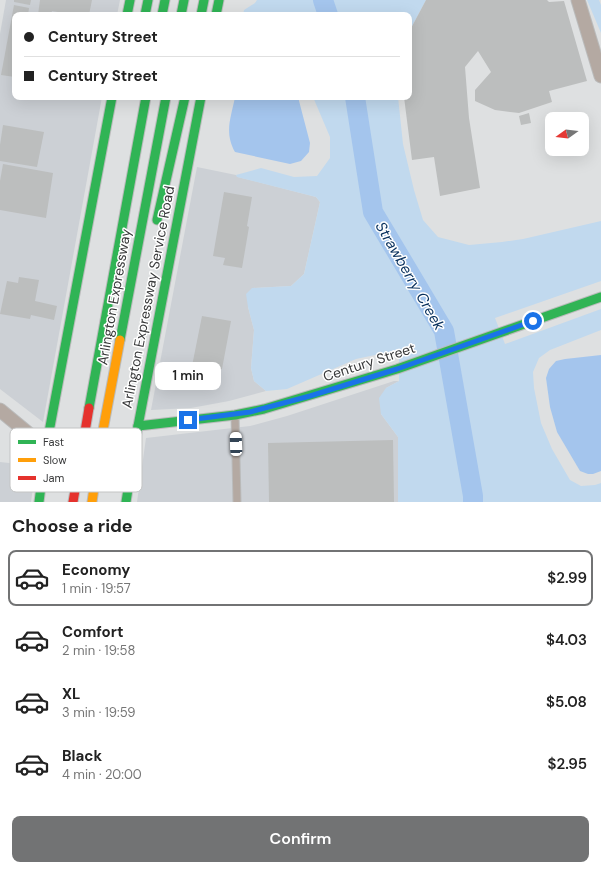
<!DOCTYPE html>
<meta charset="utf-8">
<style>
body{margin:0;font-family:"DM Sans",sans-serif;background:#f2f2f2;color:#222;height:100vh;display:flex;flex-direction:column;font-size:15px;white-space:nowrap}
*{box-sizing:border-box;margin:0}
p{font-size:13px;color:#767676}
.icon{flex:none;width:22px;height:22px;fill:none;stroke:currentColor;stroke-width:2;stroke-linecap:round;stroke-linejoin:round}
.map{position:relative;height:502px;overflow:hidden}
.details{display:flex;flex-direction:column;background:#fff;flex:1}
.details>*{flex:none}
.guide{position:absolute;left:12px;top:12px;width:400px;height:88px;border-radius:8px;box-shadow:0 4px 16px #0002;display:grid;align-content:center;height:88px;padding:0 12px;background:#fff}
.needle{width:26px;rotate:255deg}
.controls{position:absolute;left:545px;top:112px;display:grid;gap:8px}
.controls a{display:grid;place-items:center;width:44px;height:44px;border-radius:8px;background:#fff;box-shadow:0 4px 16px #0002;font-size:20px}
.end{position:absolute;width:18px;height:18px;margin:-9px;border:5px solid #1a73e8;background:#fff;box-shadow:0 0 0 2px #fff}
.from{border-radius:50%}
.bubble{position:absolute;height:28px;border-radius:8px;background:#fff;box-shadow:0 4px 16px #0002;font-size:13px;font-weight:600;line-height:28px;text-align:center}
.car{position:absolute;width:12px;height:24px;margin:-12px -6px;border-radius:5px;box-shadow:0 0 3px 1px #0007;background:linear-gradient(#fff 24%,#345 0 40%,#fff 0 76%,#345 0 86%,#fff 0)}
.guide b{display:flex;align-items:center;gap:14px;height:38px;font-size:15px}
.guide b+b{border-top:1px solid #e0e0e0}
.guide i{width:10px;height:10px;background:#222}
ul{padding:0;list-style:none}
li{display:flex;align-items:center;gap:12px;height:56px;margin:0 8px 6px;padding:0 4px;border:2px solid transparent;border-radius:8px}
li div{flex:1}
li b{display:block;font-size:15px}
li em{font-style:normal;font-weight:600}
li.on{border-color:#727374}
li>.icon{width:36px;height:36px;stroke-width:1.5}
h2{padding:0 12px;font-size:18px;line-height:48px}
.cta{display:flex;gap:8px;margin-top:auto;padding:8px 12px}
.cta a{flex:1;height:46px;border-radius:8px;background:#727374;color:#fff;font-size:16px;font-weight:600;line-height:46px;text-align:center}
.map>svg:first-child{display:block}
.built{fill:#ccd0d5}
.green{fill:#c1d9ee}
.water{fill:#a4c5ed}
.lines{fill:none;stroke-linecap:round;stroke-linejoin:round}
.river{stroke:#a4c5ed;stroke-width:20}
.building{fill:#bcbebe}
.lane-casing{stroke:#babbbb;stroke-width:9}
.street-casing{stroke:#babbbb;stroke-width:15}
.fast-casing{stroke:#babbbb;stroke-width:11}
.slow-casing{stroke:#babbbb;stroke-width:11}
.jam-casing{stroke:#babbbb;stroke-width:11}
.lane{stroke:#b4a9a2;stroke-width:7}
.street{stroke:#b4a9a2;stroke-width:13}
.fast{stroke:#30b455;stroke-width:9}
.slow{stroke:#ff9f0a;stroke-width:9}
.jam{stroke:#e5322d;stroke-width:9}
.route{stroke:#1a73e8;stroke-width:5}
.labels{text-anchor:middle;stroke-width:3;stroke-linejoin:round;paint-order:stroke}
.street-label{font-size:14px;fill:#38393a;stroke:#fff}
.water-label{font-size:15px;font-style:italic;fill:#09315e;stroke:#fff}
.key{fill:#fff;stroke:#c3c4c4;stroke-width:1}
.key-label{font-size:11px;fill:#38393a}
</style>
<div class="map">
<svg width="601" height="502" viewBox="0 0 601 502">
<rect width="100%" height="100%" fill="#dee0e1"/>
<g class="built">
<path d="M6 0H120L117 15H15V97H102L43 422 0 389V34Z"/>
<path d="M197 167 236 175 238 177 316 197 320 202 304 274 291 286 253 288 248 307 254 330 251 368 254 381 266 391 229 401 191 408 151 410Z"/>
<path d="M394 381H399L386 388 381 414 398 437V502H137L146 438 250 426 287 416Z"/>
<path d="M0 462 36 466 31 502H0Z"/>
</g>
<g class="green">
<path d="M257 0H426L409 32V15H243L244 10 255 3Z"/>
<path d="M587 0H599L601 5V33Z"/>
<path d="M313 97H398L403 144 414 190 423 220 438 237 469 245 502 242 523 239 601 221V281L495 318 505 344 601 309V330L550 350 539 358 533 372 534 388 541 423 552 449 570 480 581 486 595 485 601 483V502H398V437L381 414 379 398 386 388 399 381V350L356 359 287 389 266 391 254 381 251 368 254 330 248 307 246 294 252 288 291 286 304 274 320 202 316 197 237 177 236 175 261 168 294 177 317 176 330 158V137Z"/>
</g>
<g class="water">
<path d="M235 97H298L310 143 309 152 301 161 290 164 235 152C224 132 231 118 235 97Z"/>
<path d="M601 355V471L593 474H588L580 471 557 432 550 407 546 378 549 369 556 361 565 359Z"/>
</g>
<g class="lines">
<g class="river">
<path d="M323 0 328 15"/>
<path d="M355 97 373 212 444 331 473 496V502"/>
</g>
</g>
<g class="building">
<path d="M14 0H31L30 5 14 2Z"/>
<path d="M40 0H92L89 15H75L52 11 51 15H38Z"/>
<path d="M426 0H547L549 2 564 1 587 81 549 91 552 102 519 113 495 110 475 101V90L491 72 478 51 465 67 469 118 480 188 440 196 434 157 412 160 404 97H409V32Z"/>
<path d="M14 5 29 8 28 15H15V77L1 75Z"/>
<path d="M529 113 531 123 521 125 519 116Z"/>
<path d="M3 125 44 132 37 167 0 161V145Z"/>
<path d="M3 164 53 173 46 218 0 210V181Z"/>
<path d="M224 192 252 197 247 226 249 227 242 268 223 265 225 258 213 256Z"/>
<path d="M19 277 39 280 35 301 57 306 54 320 31 315 30 319 0 314 7 281 18 283Z"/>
<path d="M202 316 231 321 222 369 189 381Z"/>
<path d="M393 440 394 502H269L268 443Z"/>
</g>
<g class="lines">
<defs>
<path id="lane" d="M235 416 237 502"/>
<g id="street">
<path d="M578 0 601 76"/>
<path d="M0 410 46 448"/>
</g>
<g id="fast">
<path d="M127 15 130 0"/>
<path d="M145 15 148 0"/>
<path d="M162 15 165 0"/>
<path d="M181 15 184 0"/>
<path d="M201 15 204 0"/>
<path d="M216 15 219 0"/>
<path d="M157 220 185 97"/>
<path d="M120 340 166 97"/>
<path d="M89 408 146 97"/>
<path d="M138 426 235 415 264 409 397 369 601 297"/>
<path d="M39 502 46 448 112 97"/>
<path d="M126 502 138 426 201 97"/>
</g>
<path id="slow" d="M92 502 100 446 120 340"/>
<path id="jam" d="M73 502 89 408"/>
</defs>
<use href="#lane" class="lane-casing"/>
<use href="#street" class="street-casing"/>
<use href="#fast" class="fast-casing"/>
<use href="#slow" class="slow-casing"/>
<use href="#jam" class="jam-casing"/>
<use href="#lane" class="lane"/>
<use href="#street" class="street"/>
<use href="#fast" class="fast"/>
<use href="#slow" class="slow"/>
<use href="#jam" class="jam"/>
</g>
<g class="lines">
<path class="route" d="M188 420 250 412 310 396 397 369 533 321"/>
</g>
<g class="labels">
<g class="street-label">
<text transform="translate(114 297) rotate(-80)" y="5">Arlington Expressway</text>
<text transform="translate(148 297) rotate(-79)" y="5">Arlington Expressway Service Road</text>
<text transform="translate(369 362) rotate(-18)" y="5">Century Street</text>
</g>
<g class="water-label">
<text transform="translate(410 276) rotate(60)" y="5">Strawberry Creek</text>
</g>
</g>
<rect x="10" y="428" width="132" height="64" rx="6" class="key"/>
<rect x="18" y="440" width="18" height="4" fill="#30b455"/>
<rect x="18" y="458" width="18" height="4" fill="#ff9f0a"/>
<rect x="18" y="476" width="18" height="4" fill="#e5322d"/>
<g class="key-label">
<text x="43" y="446">Fast</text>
<text x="43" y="464">Slow</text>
<text x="43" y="482">Jam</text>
</g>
</svg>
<div class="controls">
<a><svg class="needle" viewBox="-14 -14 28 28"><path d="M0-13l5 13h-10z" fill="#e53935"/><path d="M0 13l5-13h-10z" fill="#767676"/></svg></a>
</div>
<i class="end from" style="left:533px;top:321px"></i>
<i class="end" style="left:188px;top:420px"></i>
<div class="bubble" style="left:155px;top:362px;width:66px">1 min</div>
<i class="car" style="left:236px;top:444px;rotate:358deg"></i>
<div class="guide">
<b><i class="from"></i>Century Street</b>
<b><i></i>Century Street</b>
</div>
</div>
<section class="details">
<h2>Choose a ride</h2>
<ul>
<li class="on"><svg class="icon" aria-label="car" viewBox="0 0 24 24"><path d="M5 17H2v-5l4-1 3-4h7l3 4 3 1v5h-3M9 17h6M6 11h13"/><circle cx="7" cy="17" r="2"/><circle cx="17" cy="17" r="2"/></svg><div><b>Economy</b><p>1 min · 19:57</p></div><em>$2.99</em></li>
<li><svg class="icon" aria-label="car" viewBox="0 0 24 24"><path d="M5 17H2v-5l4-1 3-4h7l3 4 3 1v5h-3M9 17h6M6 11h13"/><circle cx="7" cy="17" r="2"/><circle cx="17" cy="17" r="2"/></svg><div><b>Comfort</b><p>2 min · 19:58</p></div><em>$4.03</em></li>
<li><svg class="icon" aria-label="car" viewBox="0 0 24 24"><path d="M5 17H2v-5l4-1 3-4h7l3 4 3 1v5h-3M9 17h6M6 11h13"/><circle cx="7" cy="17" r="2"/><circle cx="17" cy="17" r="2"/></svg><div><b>XL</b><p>3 min · 19:59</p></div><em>$5.08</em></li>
<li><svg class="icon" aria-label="car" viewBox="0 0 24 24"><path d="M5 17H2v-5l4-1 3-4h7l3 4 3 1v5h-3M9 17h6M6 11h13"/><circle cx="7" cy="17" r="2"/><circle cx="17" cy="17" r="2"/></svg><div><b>Black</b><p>4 min · 20:00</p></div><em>$2.95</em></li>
</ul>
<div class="cta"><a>Confirm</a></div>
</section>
